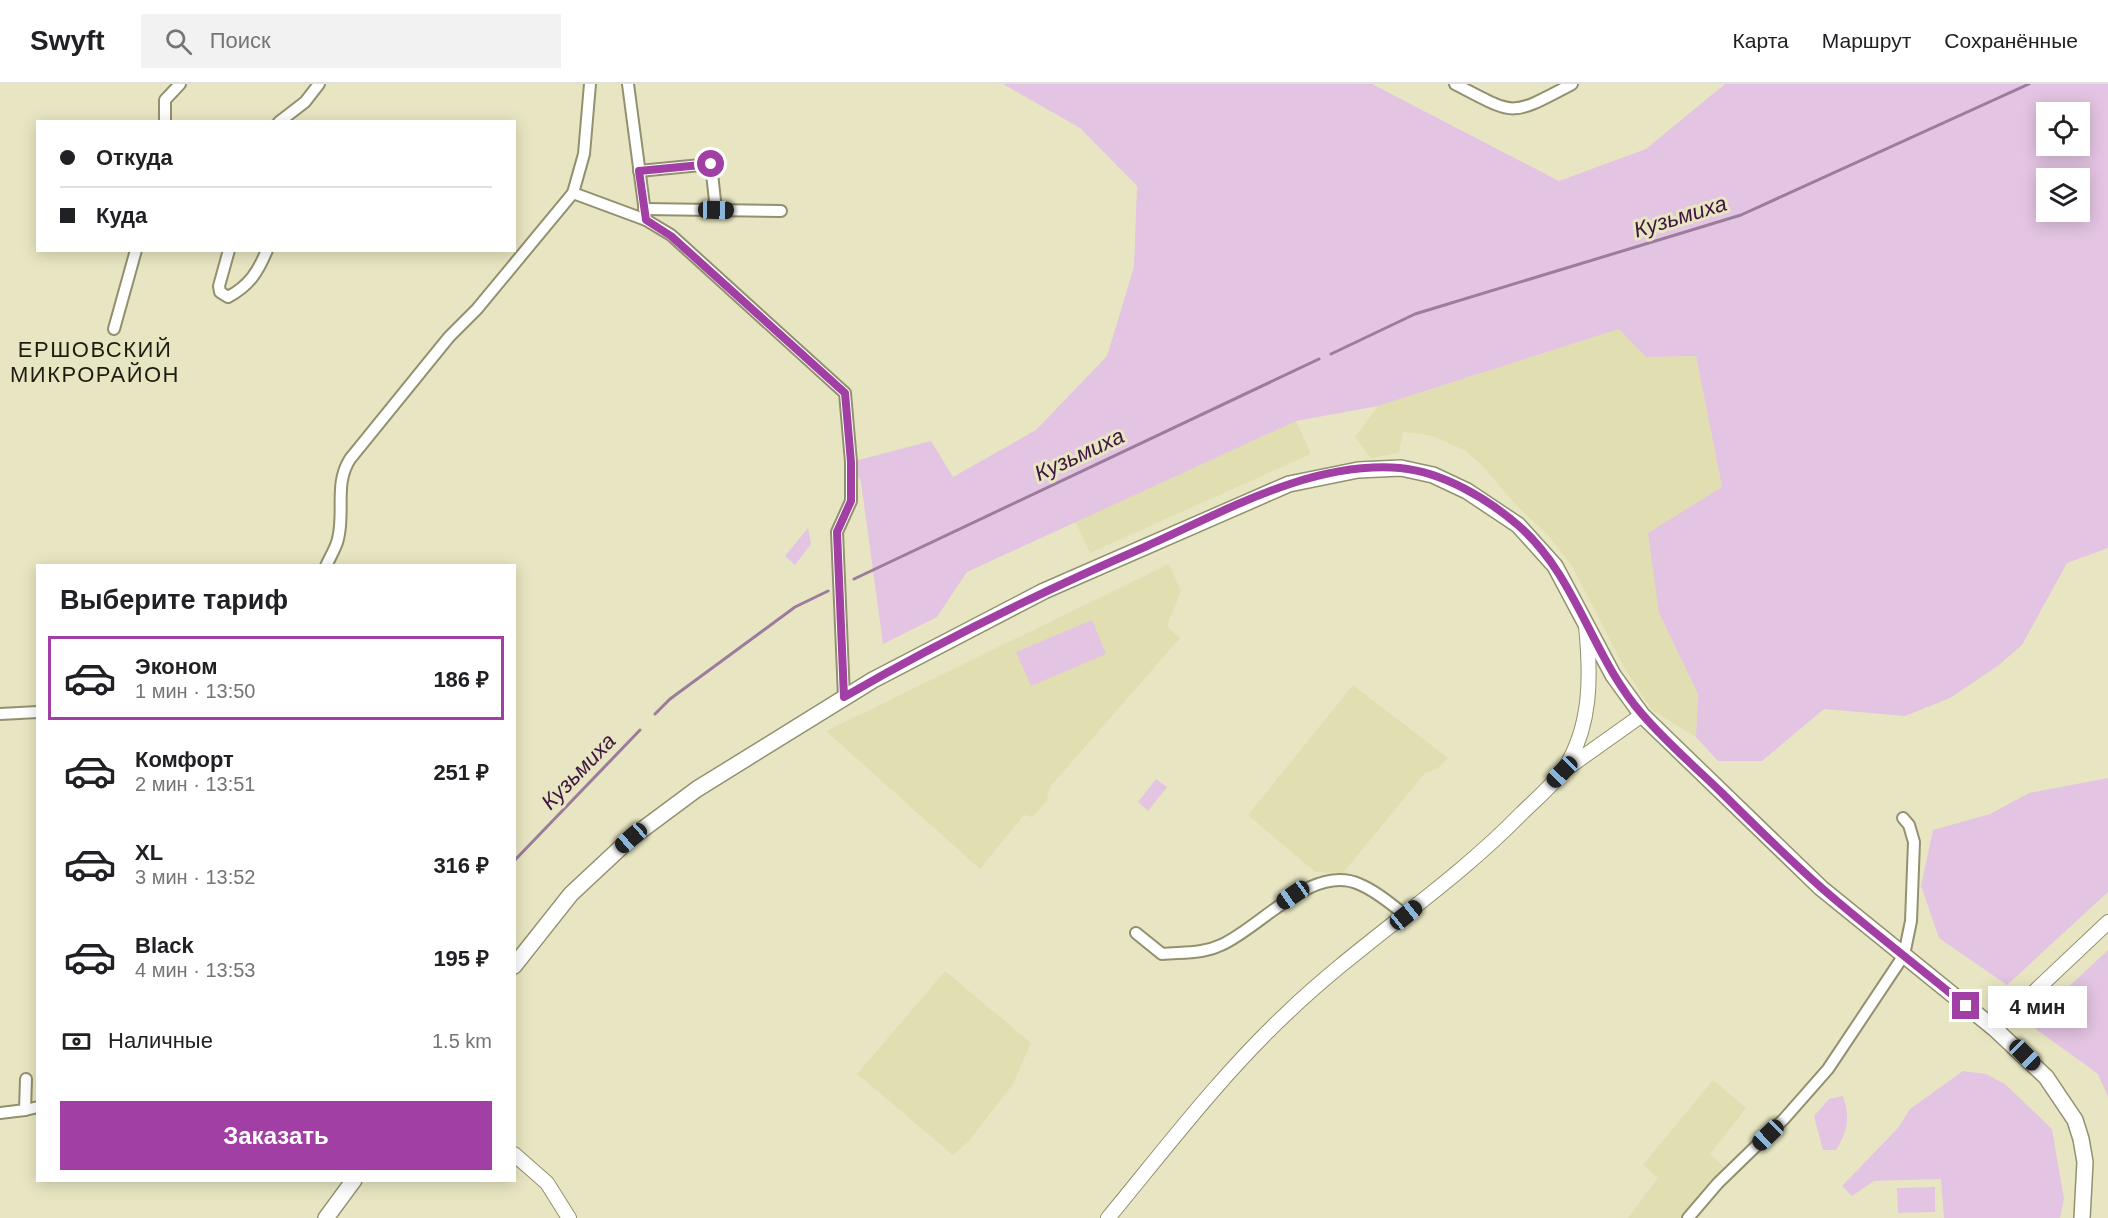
<!DOCTYPE html>
<html lang="ru">
<meta charset="utf-8">
<style>
body{margin:0;font-family:Arial,sans-serif;background:#f2f2f2;color:#202124;height:100vh;display:flex;flex-direction:column;font-size:22px;white-space:nowrap}
*{box-sizing:border-box;margin:0}
p{font-size:20px;color:#757577}
.icon{flex:none;width:33px;height:33px;fill:none;stroke:currentColor;stroke-width:2;stroke-linecap:round;stroke-linejoin:round}
.map{position:relative;flex:1;overflow:hidden}
.side{position:absolute;left:36px;top:480px;width:480px;height:618px;display:flex;flex-direction:column;background:#fff;border-radius:0px;box-shadow:0 3px 15px #0003}
.side>*{flex:none}
.banner{position:absolute;left:36px;top:36px;width:480px;height:132px;border-radius:0px;box-shadow:0 3px 15px #0003;display:grid;align-content:center;height:132px;padding:0 24px;background:#fff}
.buttons{position:absolute;left:2036px;top:18px;display:grid;gap:12px}
.buttons a{display:grid;place-items:center;width:54px;height:54px;border-radius:0px;background:#fff;box-shadow:0 3px 15px #0003;font-size:30px}
.end{position:absolute;width:27px;height:27px;margin:-14px;border:8px solid #a23fa5;background:#fff;box-shadow:0 0 0 3px #fff}
.from{border-radius:50%}
.bubble{position:absolute;height:42px;border-radius:0px;background:#fff;box-shadow:0 3px 15px #0003;font-size:20px;font-weight:600;line-height:42px;text-align:center}
.car{position:absolute;width:18px;height:36px;margin:-18px -9px;border-radius:8px;box-shadow:0 0 4px 2px #0007;background:linear-gradient(#222 24%,#8ab4d8 0 40%,#222 0 76%,#8ab4d8 0 86%,#222 0)}
.banner b{display:flex;align-items:center;gap:21px;height:57px;font-size:22px}
.banner b+b{border-top:2px solid #e0e0e0}
.banner i{width:15px;height:15px;background:#202124}
ul{padding:0;list-style:none}
li{display:flex;align-items:center;gap:18px;height:84px;margin:0 12px 9px;padding:0 12px;border:3px solid transparent;border-radius:0px}
li div{flex:1}
li b{display:block;font-size:22px}
li em{font-style:normal;font-weight:600}
li.current{border-color:#a23fa5}
li>.icon{width:54px;height:54px;stroke-width:1.5}
h2{padding:0 24px;font-size:27px;line-height:72px}
.pay{display:flex;align-items:center;gap:15px;height:66px;padding:0 24px;font-size:22px}
.pay p{margin-inline-start:auto}
.action{display:flex;gap:12px;margin-top:auto;padding:12px 24px}
.action a{flex:1;height:69px;border-radius:0px;background:#a23fa5;color:#fff;font-size:24px;font-weight:600;line-height:69px;text-align:center}
header{display:flex;align-items:center;gap:36px;box-sizing:border-box;height:84px;padding:0 30px;background:#fff;border-bottom:2px solid #e0e0e0}
header strong{font-size:28px}
nav{display:flex;gap:33px;margin-inline-start:auto;font-size:21px}
.search{width:420px;height:54px;background:#f2f2f2;display:flex;align-items:center;gap:15px;box-sizing:border-box;padding:0 21px;border-radius:0px;color:#757577;font-size:22px}
.map>svg:first-child{display:block}
.built{fill:#e1deb2}
.green{fill:#e3c4e2;fill-rule:evenodd}
.lines{fill:none;stroke-linecap:round;stroke-linejoin:round}
.stream{stroke:#9c7c9c;stroke-width:3}
.minor-casing{stroke:#93906f;stroke-width:14}
.tertiary-casing{stroke:#93906f;stroke-width:16}
.secondary-casing{stroke:#93906f;stroke-width:18}
.minor{stroke:#fff;stroke-width:10}
.tertiary{stroke:#fff;stroke-width:14}
.secondary{stroke:#fff;stroke-width:15}
.route{stroke:#a23fa5;stroke-width:8}
.labels{text-anchor:middle;stroke-width:6;stroke-linejoin:round;paint-order:stroke}
.water-label{font-size:22px;font-style:italic;fill:#3f1540;stroke:#e8e6c2}
.neighbourhood-label{font-size:22px;letter-spacing:1.5px;fill:#1e1c0f;stroke:#e8e6c2}
</style>
<header>
<strong>Swyft</strong>
<div class="search"><svg class="icon" aria-label="search" viewBox="0 0 24 24"><circle cx="10" cy="10" r="6"/><path d="M15 15l6 6"/></svg>Поиск</div>
<nav><a>Карта</a><a>Маршрут</a><a>Сохранённые</a></nav>
</header>
<div class="map">
<svg width="2108" height="1134" viewBox="0 0 2108 1134">
<rect width="100%" height="100%" fill="#e8e6c2"/>
<g class="built">
<path d="M1619 245 1646 273 1696 272 1722 404 1659 529 1698 610 1696 653 1652 626 1624 583 1572 482 1548 451 1516 421 1482 381 1464 366 1429 351 1403 348 1399 369 1371 374 1355 353 1378 322Z"/>
<path d="M1296 337 1311 370 1090 469 1075 437Z"/>
<path d="M1169 480 1181 507 1167 542 1180 554 1049 704 1047 717 1032 733 1024 731 980 785 826 647Z"/>
<path d="M1353 601 1448 674 1437 685 1425 689 1343 789 1315 788 1248 731Z"/>
<path d="M945 887 1031 959 1013 1000 969 1057 953 1071 857 990Z"/>
<path d="M1713 996 1746 1024 1710 1070 1724 1083 1680 1134H1628L1658 1094 1643 1081Z"/>
</g>
<g class="green">
<path d="M1003 0H1372L1559 97 1646 65 1725 0H2108V464L2067 479 2022 561 1999 581 1950 614 1905 632 1824 625 1762 677H1718L1696 653 1698 610 1659 529 1648 449 1722 403 1696 272 1646 273 1619 245 1378 322 1296 337 967 488 937 533 883 560 861 398 851 378 931 357 953 393 1036 346 1107 272 1134 183 1137 102 1080 44ZM2046 28H2079V62H2046ZM2046 94H2079V128H2046Z"/>
<path d="M808 444 811 460 795 481 785 472Z"/>
<path d="M1092 536 1106 570 1031 602 1016 568Z"/>
<path d="M2108 694V808L2007 901 1939 854 1921 802 1933 746 1990 730 2029 709Z"/>
<path d="M1156 695 1167 703 1148 727 1138 718Z"/>
<path d="M2108 866V1013L2098 990 2029 940Z"/>
<path d="M1963 987 1986 990 2005 1000 2052 1045 2064 1115 2060 1134H1944L1941 1095 1874 1097 1852 1112 1842 1102 1898 1044 1910 1025Z"/>
<path d="M1843 1012C1850 1032 1848 1047 1836 1066H1823L1814 1032 1829 1015Z"/>
<path d="M1935 1103V1128L1898 1129 1897 1104Z"/>
</g>
<g class="lines">
<g class="stream">
<path d="M1331 270 1415 230 1741 131 2029 0"/>
<path d="M854 495 1319 275"/>
<path d="M655 630 670 615 795 523 828 507"/>
<path d="M514 777 640 646"/>
</g>
<defs>
<g id="minor">
<path d="M628 0 646 136"/>
<path d="M1455 0C1517 32 1509 33 1572 0"/>
<path d="M165 38V16L180 0"/>
<path d="M279 38 305 18 319 0"/>
<path d="M639 87 711 80 716 126"/>
<path d="M573 109 646 136 671 151 845 309 851 378V417L837 448 844 613"/>
<path d="M644 125 781 127"/>
<path d="M229 166 219 202 220 208 228 213C249 202 258 188 267 166"/>
<path d="M114 245 136 166"/>
<path d="M326 482C330 473 336 464 338 455 345 427 334 400 350 375L449 253 477 225 573 109 584 70 590 0"/>
<path d="M0 630 38 628"/>
<path d="M1136 849 1162 870C1183 868 1202 870 1221 861 1259 845 1312 779 1359 800 1376 807 1391 820 1405 831"/>
<path d="M25 1026 38 1023"/>
<path d="M0 1029 25 1026 26 995"/>
<path d="M1688 1134 1718 1099 1784 1035 1828 985 1904 871 1911 837 1914 758 1909 741 1903 734"/>
</g>
<g id="tertiary">
<path d="M1566 685 1642 631"/>
<path d="M1995 945 2108 838"/>
<path d="M514 1070 547 1099 569 1134"/>
<path d="M1108 1134C1165 1065 1221 991 1287 929 1361 858 1450 803 1522 729 1535 716 1552 702 1563 687 1592 643 1591 592 1586 542"/>
</g>
<g id="secondary">
<path d="M514 882 571 810 631 754 697 705 873 596 1044 507 1289 400 1358 386 1401 384 1433 391 1467 407 1518 441 1555 482 1613 591 1642 631 1821 804 1995 945 2046 993 2075 1036 2081 1055 2085 1078 2082 1134"/>
<path d="M326 1134 354 1096"/>
</g>
</defs>
<use href="#minor" class="minor-casing"/>
<use href="#tertiary" class="tertiary-casing"/>
<use href="#secondary" class="secondary-casing"/>
<use href="#minor" class="minor"/>
<use href="#tertiary" class="tertiary"/>
<use href="#secondary" class="secondary"/>
</g>
<g class="lines">
<path class="route" d="M711 80 639 87 646 136 671 152 845 309 851 378V417L837 448 844 613C942 556 1043 507 1147 462 1225 427 1311 377 1400 384 1443 388 1488 415 1519 442 1577 493 1592 573 1642 630 1666 658 1695 683 1722 709 1755 742 1789 775 1824 806 1870 846 1919 883 1966 922"/>
</g>
<g class="labels">
<g class="water-label">
<text transform="translate(1680 132) rotate(-17)" y="8">Кузьмиха</text>
<text transform="translate(1079 370) rotate(-25)" y="8">Кузьмиха</text>
<text transform="translate(578 687) rotate(-46)" y="8">Кузьмиха</text>
</g>
<g class="neighbourhood-label">
<text x="95" y="273">ЕРШОВСКИЙ<tspan x="95" dy="25">МИКРОРАЙОН</tspan></text>
</g>
</g>
</svg>
<div class="buttons">
<a><svg class="icon" aria-label="locate" viewBox="0 0 24 24"><circle cx="12" cy="12" r="6"/><path d="M12 2v4M12 18v4M2 12h4M18 12h4"/></svg></a>
<a><svg class="icon" aria-label="layers" viewBox="0 0 24 24"><path d="M12 4l9 5-9 5-9-5zM3 14l9 5 9-5"/></svg></a>
</div>
<i class="end from" style="left:711px;top:80px"></i>
<i class="end" style="left:1966px;top:922px"></i>
<div class="bubble" style="left:1988px;top:902px;width:99px">4 мин</div>
<i class="car" style="left:716px;top:126px;rotate:91deg"></i>
<i class="car" style="left:1562px;top:688px;rotate:224deg"></i>
<i class="car" style="left:631px;top:754px;rotate:229deg"></i>
<i class="car" style="left:1293px;top:811px;rotate:235deg"></i>
<i class="car" style="left:1406px;top:831px;rotate:51deg"></i>
<i class="car" style="left:2025px;top:971px;rotate:135deg"></i>
<i class="car" style="left:1768px;top:1051px;rotate:226deg"></i>
<div class="banner">
<b><i class="from"></i>Откуда</b>
<b><i></i>Куда</b>
</div>
<section class="side">
<h2>Выберите тариф</h2>
<ul>
<li class="current"><svg class="icon" aria-label="car" viewBox="0 0 24 24"><path d="M5 17H2v-5l4-1 3-4h7l3 4 3 1v5h-3M9 17h6M6 11h13"/><circle cx="7" cy="17" r="2"/><circle cx="17" cy="17" r="2"/></svg><div><b>Эконом</b><p>1 мин · 13:50</p></div><em>186 ₽</em></li>
<li><svg class="icon" aria-label="car" viewBox="0 0 24 24"><path d="M5 17H2v-5l4-1 3-4h7l3 4 3 1v5h-3M9 17h6M6 11h13"/><circle cx="7" cy="17" r="2"/><circle cx="17" cy="17" r="2"/></svg><div><b>Комфорт</b><p>2 мин · 13:51</p></div><em>251 ₽</em></li>
<li><svg class="icon" aria-label="car" viewBox="0 0 24 24"><path d="M5 17H2v-5l4-1 3-4h7l3 4 3 1v5h-3M9 17h6M6 11h13"/><circle cx="7" cy="17" r="2"/><circle cx="17" cy="17" r="2"/></svg><div><b>XL</b><p>3 мин · 13:52</p></div><em>316 ₽</em></li>
<li><svg class="icon" aria-label="car" viewBox="0 0 24 24"><path d="M5 17H2v-5l4-1 3-4h7l3 4 3 1v5h-3M9 17h6M6 11h13"/><circle cx="7" cy="17" r="2"/><circle cx="17" cy="17" r="2"/></svg><div><b>Black</b><p>4 мин · 13:53</p></div><em>195 ₽</em></li>
</ul>
<div class="pay"><svg class="icon" aria-label="cash" viewBox="0 0 24 24"><path d="M3 7h18v10H3z"/><circle cx="12" cy="12" r="2"/></svg>Наличные<p>1.5 km</p></div>
<div class="action"><a>Заказать</a></div>
</section>
</div>
